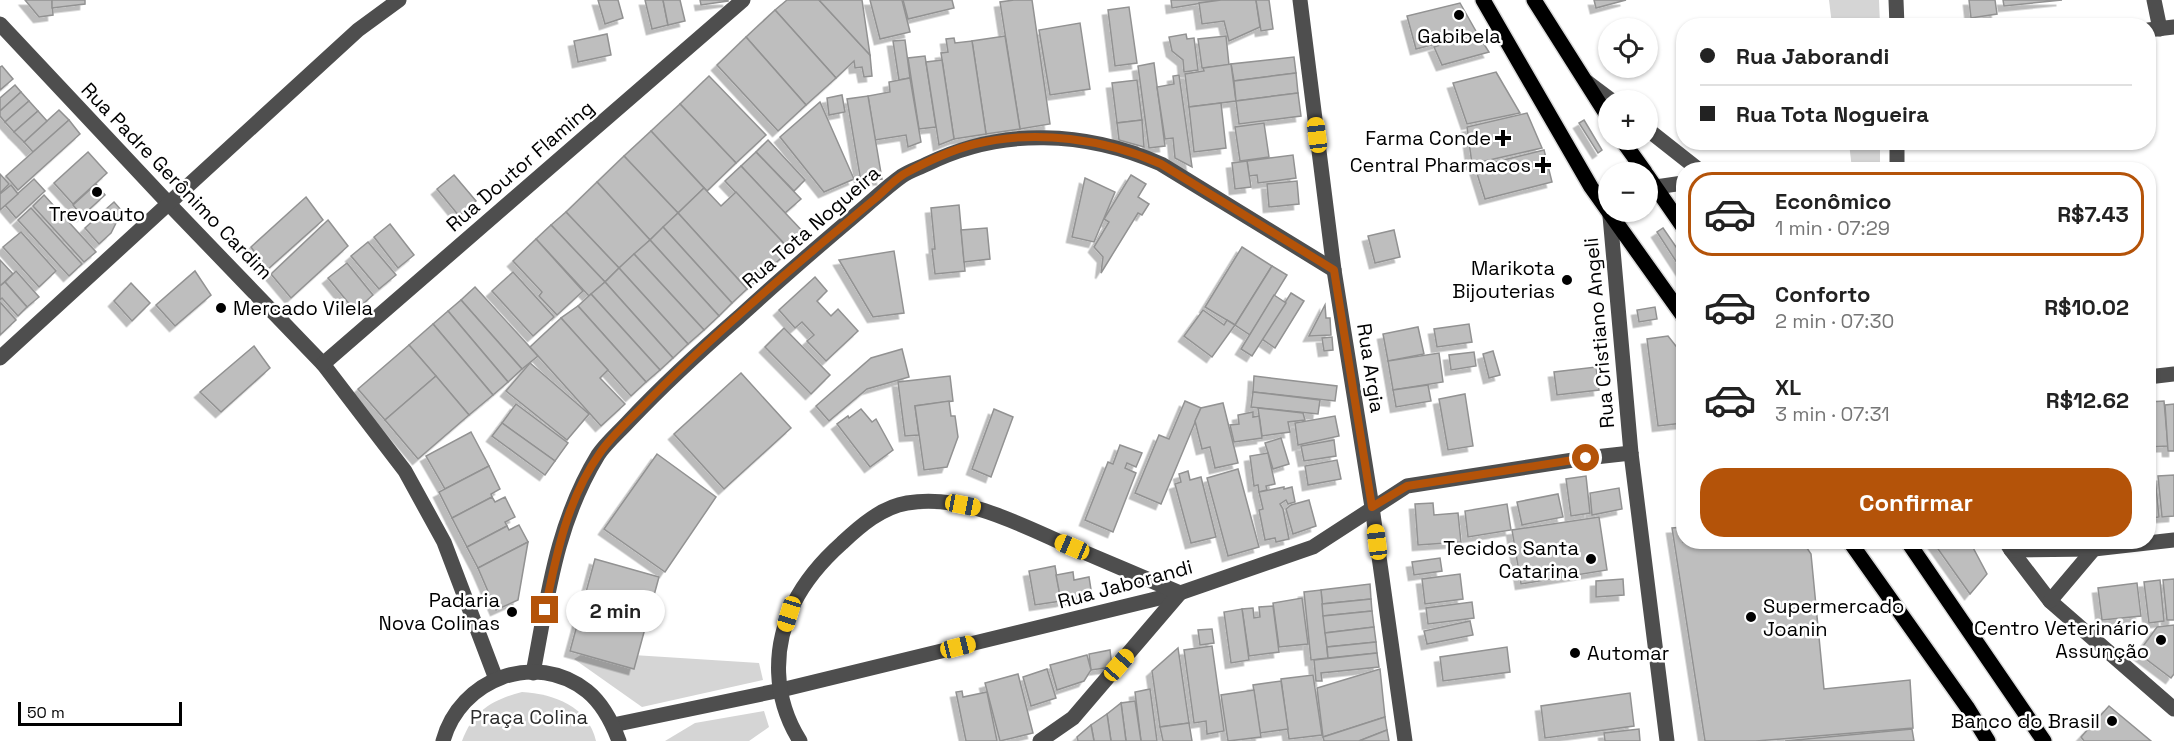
<!DOCTYPE html>
<html lang="pt">
<meta charset="utf-8">
<style>
body{margin:0;font-family:"Space Grotesk",sans-serif;background:#f6f6f6;color:#222;height:100vh;display:flex;flex-direction:column;font-size:22px;white-space:nowrap}
*{box-sizing:border-box;margin:0}
p{font-size:20px;color:#767676}
.icon{flex:none;width:33px;height:33px;fill:none;stroke:currentColor;stroke-width:2;stroke-linecap:round;stroke-linejoin:round}
.map{position:relative;flex:1;overflow:hidden}
.side{position:absolute;left:1676px;top:162px;width:480px;height:387px;display:flex;flex-direction:column;background:#fff;border-radius:24px;box-shadow:0 2px 4px #0004}
.side>*{flex:none}
.banner{position:absolute;left:1676px;top:18px;width:480px;height:132px;border-radius:24px;box-shadow:0 2px 4px #0004;display:grid;align-content:center;height:132px;padding:0 24px;background:#fff}
.tools{position:absolute;left:1598px;top:18px;display:grid;gap:12px}
.tools a{display:grid;place-items:center;width:60px;height:60px;border-radius:50%;background:#fff;box-shadow:0 2px 4px #0004;font-size:30px}
.scale{position:absolute;left:18px;bottom:15px;width:164px;box-sizing:border-box;padding-left:6px;border:3px solid #000;border-top:0;font-size:16px;line-height:21px;white-space:nowrap;color:#000;-webkit-text-stroke:4px #fff;paint-order:stroke}
.end{position:absolute;width:27px;height:27px;margin:-14px;border:8px solid #b45309;background:#fff;box-shadow:0 0 0 3px #fff}
.from{border-radius:50%}
.bubble{position:absolute;height:42px;border-radius:21px;background:#fff;box-shadow:0 2px 4px #0004;font-size:20px;font-weight:700;line-height:42px;text-align:center}
.car{position:absolute;width:18px;height:36px;margin:-18px -9px;border-radius:8px;box-shadow:0 0 4px 2px #0007;background:linear-gradient(#f5c518 24%,#345 0 40%,#f5c518 0 76%,#345 0 86%,#f5c518 0)}
.banner b{display:flex;align-items:center;gap:21px;height:57px;font-size:22px}
.banner b+b{border-top:2px solid #e0e0e0}
.banner i{width:15px;height:15px;background:#222}
ul{padding:10px 0 0;list-style:none}
li{display:flex;align-items:center;gap:18px;height:84px;margin:0 12px 9px;padding:0 12px;border:3px solid transparent;border-radius:24px}
li div{flex:1}
li b{display:block;font-size:22px}
li em{font-style:normal;font-weight:700}
li.selected{border-color:#b45309}
li>.icon{width:54px;height:54px;stroke-width:1.5}
.primary-button{display:flex;gap:12px;margin-top:auto;padding:12px 24px}
.primary-button a{flex:1;height:69px;border-radius:24px;background:#b45309;color:#fff;font-size:24px;font-weight:700;line-height:69px;text-align:center}
.map>svg:first-child{display:block}
.green{fill:#d5d5d5}
.building{fill:#bebebe;stroke:#929292;stroke-width:1.5;filter:url(#shadow)}
.lines{fill:none;stroke-linecap:round;stroke-linejoin:round}
.major-casing{stroke:#dbdbdb;stroke-width:18}
.minor{stroke:#4e4e4e;stroke-width:15}
.major{stroke:#000;stroke-width:15}
.route{stroke:#b45309;stroke-width:8}
.poi-dot{fill:#000;stroke:#fff;stroke-width:2}
.labels{text-anchor:middle;stroke-width:5;stroke-linejoin:round;paint-order:stroke}
.poi-label{font-size:20px;fill:#000;stroke:#fff;text-anchor:end}
.street-label{font-size:20px;fill:#000;stroke:#fff}
.park-label{font-size:20px;fill:#2c2c2c;stroke:#fff}
</style>
<div class="map">
<svg width="2174" height="741" viewBox="0 0 2174 741">
<defs>
<filter id="shadow"><feDropShadow dx="-5.5" dy="5.5" stdDeviation="0" flood-color="#0004"/></filter>
</defs>
<rect width="100%" height="100%" fill="#fff"/>
<g class="green">
<path d="M1829 0H1879L1880 25H1832Z"/>
<path d="M1849 143H1880V169H1852Z"/>
<path d="M586 652 759 663 763 680 642 707 574 659Z"/>
<path d="M522 692C554 694 588 706 596 741H462C473 711 492 700 522 692Z"/>
<path d="M764 711 769 727 749 741H665L695 723Z"/>
</g>
<g class="building">
<path d="M25 0H52L53 15 39 17Z"/>
<path d="M52 0H85V4L52 8Z"/>
<path d="M598 0H618L623 18 605 24Z"/>
<path d="M645 0H663L668 25 652 29Z"/>
<path d="M663 0H680L685 21 668 25Z"/>
<path d="M700 0H728V1L701 5Z"/>
<path d="M787 0H819L870 55 872 76 864 77 862 67 855 68 854 61 836 78 775 10Z"/>
<path d="M819 0H862L870 55Z"/>
<path d="M870 0H902L910 32 880 39Z"/>
<path d="M903 0H952L954 8 908 19Z"/>
<path d="M1014 0H1032L1050 124 1020 129 1000 2Z"/>
<path d="M1171 0H1221L1172 8Z"/>
<path d="M1221 0H1256L1260 27 1229 41 1224 21 1202 24 1199 3Z"/>
<path d="M1256 0H1269L1273 29 1261 31Z"/>
<path d="M1594 0H1626L1596 8Z"/>
<path d="M1969 0H1995L1997 14 1971 18Z"/>
<path d="M2003 0H2062L2004 6Z"/>
<path d="M1460 3 1477 33 1416 49 1407 16Z"/>
<path d="M1129 7 1137 63 1115 66 1108 10Z"/>
<path d="M775 10 836 78 806 105 746 37Z"/>
<path d="M1080 23 1090 89 1050 95 1039 30Z"/>
<path d="M1477 33 1489 52 1442 65 1434 47Z"/>
<path d="M607 34 611 55 578 62 574 41Z"/>
<path d="M1186 34 1187 39 1194 38 1198 70 1184 72 1183 60 1172 51 1169 37Z"/>
<path d="M1005 36 1020 129 986 134 972 41Z"/>
<path d="M1226 36 1229 65 1202 68 1198 39Z"/>
<path d="M746 37 806 105 778 131 717 65Z"/>
<path d="M954 38 955 43 972 41 986 134 954 139 941 53 948 52 946 39Z"/>
<path d="M905 40 910 78 899 80 893 41Z"/>
<path d="M925 56 936 127 919 129 908 58Z"/>
<path d="M1294 57 1296 73 1234 81 1231 64Z"/>
<path d="M942 60 954 139 939 145 926 62Z"/>
<path d="M1154 63 1165 146 1149 148 1138 66Z"/>
<path d="M1231 64 1236 101 1189 107 1185 74 1204 71 1203 68Z"/>
<path d="M2 66 13 79 0 90V67Z"/>
<path d="M1496 72 1520 113 1467 124 1453 83Z"/>
<path d="M1296 73 1298 93 1236 101 1234 81Z"/>
<path d="M1179 75 1192 167 1175 158 1173 138 1165 139 1157 87 1174 84 1173 76Z"/>
<path d="M709 76 766 135 736 163 680 104Z"/>
<path d="M910 78 921 142 908 147 906 135 875 140 868 96 890 92 889 82Z"/>
<path d="M1137 80 1142 120 1117 123 1112 83Z"/>
<path d="M15 85 21 92 0 111V98Z"/>
<path d="M21 92 29 101 5 122 0 116V111Z"/>
<path d="M1298 93 1301 116 1239 124 1236 101Z"/>
<path d="M842 95 845 112 829 115 827 98Z"/>
<path d="M868 96 882 179 861 182 847 99Z"/>
<path d="M29 101 38 111 14 132 5 122Z"/>
<path d="M820 102 854 179 824 192 780 137Z"/>
<path d="M1221 103 1226 148 1194 152 1189 107Z"/>
<path d="M680 104 736 163 707 191 651 131Z"/>
<path d="M59 110 69 120 33 152 24 142Z"/>
<path d="M38 111 47 121 24 142 14 132Z"/>
<path d="M1527 113 1542 148 1472 164 1467 127Z"/>
<path d="M69 120 80 134 18 190 6 176Z"/>
<path d="M1142 120 1144 147 1119 140 1117 123Z"/>
<path d="M1584 120 1602 150 1598 153 1579 123Z"/>
<path d="M1264 123 1269 157 1240 161 1235 127Z"/>
<path d="M651 131 704 188 678 213 624 156Z"/>
<path d="M768 140 805 180 794 191 756 152Z"/>
<path d="M1544 150 1552 182 1485 199 1475 167Z"/>
<path d="M88 152 107 173 73 204 54 183Z"/>
<path d="M756 152 801 199 785 213 741 166Z"/>
<path d="M1293 155 1296 178 1258 183 1257 175 1249 176 1247 161Z"/>
<path d="M624 156 678 213 650 240 597 182Z"/>
<path d="M1247 161 1251 187 1235 189 1232 163Z"/>
<path d="M741 166 806 235 790 250 725 181Z"/>
<path d="M0 174 9 184 0 193Z"/>
<path d="M454 175 476 201 459 216 437 189Z"/>
<path d="M1131 175 1146 184 1138 197 1149 204 1142 215 1138 213 1101 273 1103 257 1094 247 1109 222 1104 219Z"/>
<path d="M1085 178 1115 192 1094 242 1072 237Z"/>
<path d="M34 179 45 191 16 218 5 205Z"/>
<path d="M1297 181 1299 204 1269 207 1267 184Z"/>
<path d="M597 182 650 240 619 268 566 212Z"/>
<path d="M96 184 105 195 82 216 73 205Z"/>
<path d="M11 185 18 194 0 210V194Z"/>
<path d="M704 188 721 206 736 192 790 250 747 289 678 213Z"/>
<path d="M44 195 96 252 84 262 33 206Z"/>
<path d="M306 197 323 220 267 270 251 247Z"/>
<path d="M114 202 122 211 111 233 99 244 85 228Z"/>
<path d="M959 205 965 271 935 274 932 249H935L931 208Z"/>
<path d="M31 208 82 264 69 276 18 220Z"/>
<path d="M566 212 619 268 605 282 551 225Z"/>
<path d="M678 213 747 289 732 303 663 227Z"/>
<path d="M328 220 348 246 291 298 271 274Z"/>
<path d="M390 224 414 255 398 268 374 237Z"/>
<path d="M551 225 605 282 589 296 536 239Z"/>
<path d="M663 227 732 303 719 316 650 240Z"/>
<path d="M987 228 990 259 964 262 961 230Z"/>
<path d="M1663 228 1683 257V272L1657 232Z"/>
<path d="M1394 230 1400 257 1375 263 1368 236Z"/>
<path d="M21 232 56 271 39 287 3 247Z"/>
<path d="M536 239 583 291 557 315 539 296 542 292 513 261Z"/>
<path d="M650 240 719 316 704 330 634 254Z"/>
<path d="M368 242 396 275 379 289 351 256Z"/>
<path d="M1242 247 1272 266 1235 325 1205 307Z"/>
<path d="M894 251 904 313 873 317 839 260Z"/>
<path d="M634 254 704 330 688 344 619 268Z"/>
<path d="M0 260 13 274 0 286Z"/>
<path d="M347 263 373 295 355 311 328 278Z"/>
<path d="M1272 266 1287 275 1250 335 1235 325Z"/>
<path d="M619 268 688 344 673 358 605 282Z"/>
<path d="M16 271 39 297 27 307 5 282Z"/>
<path d="M195 271 211 295 175 326 156 305Z"/>
<path d="M513 272 554 317 533 336 492 291Z"/>
<path d="M815 277 827 291 817 301 831 316 838 309 858 331 826 361 807 341 814 335 802 322 795 328 779 310Z"/>
<path d="M5 282 27 307 18 316 2 298 0 300V286Z"/>
<path d="M605 282 673 358 660 370 591 294Z"/>
<path d="M131 283 150 303 132 321 114 301Z"/>
<path d="M475 287 538 356 522 369 461 300Z"/>
<path d="M1291 293 1304 301 1275 348 1262 339Z"/>
<path d="M591 294 660 370 646 382 578 306Z"/>
<path d="M1274 295 1286 303 1252 356 1241 349Z"/>
<path d="M461 300 522 369 508 382 448 311Z"/>
<path d="M0 302 16 320 0 335Z"/>
<path d="M1325 305 1326 318H1330L1331 335 1309 336Z"/>
<path d="M578 306 646 382 631 396 561 318Z"/>
<path d="M1655 307 1657 319 1639 322 1637 310Z"/>
<path d="M1203 310 1224 325 1227 320 1235 325 1212 357 1184 336Z"/>
<path d="M448 311 508 382 493 395 433 324Z"/>
<path d="M561 318 608 370 600 378 625 404 601 426 530 347Z"/>
<path d="M433 324 493 395 469 415 409 345Z"/>
<path d="M1469 324 1472 342 1437 347 1434 329Z"/>
<path d="M1418 327 1424 354 1388 361 1383 334Z"/>
<path d="M784 328 830 375 811 394 765 347Z"/>
<path d="M1668 336 1683 355V423L1658 426 1647 339Z"/>
<path d="M1332 337 1333 350 1324 351 1322 338Z"/>
<path d="M409 345 436 376 385 420 358 389Z"/>
<path d="M254 346 270 368 221 412 200 392Z"/>
<path d="M902 349 909 377 867 389 829 421 816 406 871 358Z"/>
<path d="M1493 351 1500 375 1489 378 1483 354Z"/>
<path d="M1474 352 1476 366 1451 370 1449 355Z"/>
<path d="M1439 353 1443 382 1393 390 1388 361Z"/>
<path d="M530 363 589 414 567 440 506 391Z"/>
<path d="M1596 367 1599 390 1557 395 1554 372Z"/>
<path d="M741 373 791 428 724 489 674 434Z"/>
<path d="M436 376 469 415 418 459 385 420Z"/>
<path d="M950 376 953 401 915 406 919 435 905 436 898 382Z"/>
<path d="M1254 376 1337 386 1335 401 1253 392Z"/>
<path d="M1428 385 1431 401 1396 407 1393 390Z"/>
<path d="M1253 392 1320 400 1318 414 1251 407Z"/>
<path d="M1465 394 1473 446 1448 450 1439 399Z"/>
<path d="M949 401 951 416H955L958 437 947 467 924 470 915 406Z"/>
<path d="M1185 401 1201 408 1161 504 1135 493 1159 435 1169 439Z"/>
<path d="M2164 401 2168 446 2148 447V402Z"/>
<path d="M1223 403 1238 463 1215 468 1210 447 1202 449 1195 421 1201 408Z"/>
<path d="M516 404 568 443 555 461 502 423Z"/>
<path d="M2174 404V451H2168L2165 405Z"/>
<path d="M1258 408 1303 413 1305 420 1288 422 1290 432 1262 436Z"/>
<path d="M861 409 872 422 876 419 893 450 870 467 837 424 848 416 849 418Z"/>
<path d="M994 409 1013 417 991 477 972 469Z"/>
<path d="M1253 412V417L1259 416 1262 438 1234 442 1230 425 1239 424 1238 415Z"/>
<path d="M1335 416 1339 436 1298 445 1295 423Z"/>
<path d="M502 423 555 461 545 475 492 436Z"/>
<path d="M471 432 489 466 445 489 426 456Z"/>
<path d="M1281 438 1289 464 1273 469 1265 443Z"/>
<path d="M1334 440 1336 456 1304 461 1301 446Z"/>
<path d="M1120 445 1142 453 1136 467 1127 463 1125 468 1136 473 1113 532 1085 520 1108 462 1113 464Z"/>
<path d="M1268 453 1275 484 1266 486 1267 490 1259 492 1258 485 1254 486 1250 456Z"/>
<path d="M657 454 716 497 665 572 604 529Z"/>
<path d="M1337 460 1341 479 1308 485 1305 466Z"/>
<path d="M489 466 500 489 491 494 492 497 452 518 439 492Z"/>
<path d="M1238 469 1259 547 1228 556 1207 478Z"/>
<path d="M1188 471 1190 480 1201 477 1216 537 1191 543 1175 484 1181 482 1179 474Z"/>
<path d="M2174 475V516L2162 517 2158 476Z"/>
<path d="M1586 476 1590 513 1571 516 1566 479Z"/>
<path d="M2155 477 2159 517 2148 519V478Z"/>
<path d="M1284 487V489L1292 487 1295 502 1288 504 1286 500 1280 504 1283 509 1289 539 1276 542 1275 538 1265 540 1259 510 1263 509 1259 492Z"/>
<path d="M1619 488 1622 509 1592 515 1590 493Z"/>
<path d="M1558 494 1563 517 1522 525 1517 502Z"/>
<path d="M492 497 495 502 505 497 515 517 505 522 507 526 467 547 452 518Z"/>
<path d="M1309 500 1316 526 1293 534 1286 509 1291 505Z"/>
<path d="M1433 503 1434 515 1458 513 1461 542 1418 545 1415 504Z"/>
<path d="M1507 504 1511 530 1468 537 1465 511Z"/>
<path d="M1599 517 1607 570 1521 584 1512 530Z"/>
<path d="M519 525 528 542 478 568 467 547 507 526 509 530Z"/>
<path d="M1683 527V542H1803L1811 554 1824 689 1910 680 1913 728 1756 741H1705L1672 528Z"/>
<path d="M528 542 518 600 496 610 478 568Z"/>
<path d="M1933 542H1970L1987 574 1970 594Z"/>
<path d="M1440 558 1442 571 1414 575 1412 562Z"/>
<path d="M595 559 659 577 634 669 570 651Z"/>
<path d="M1055 566 1061 601 1035 605 1029 571Z"/>
<path d="M1073 572 1074 580 1089 577 1092 596 1061 601 1056 575Z"/>
<path d="M1460 574 1463 599 1425 604 1422 579Z"/>
<path d="M1623 579 1624 595 1596 597V581Z"/>
<path d="M2174 579V620H2167L2163 580Z"/>
<path d="M2160 580 2164 621 2149 623 2144 582Z"/>
<path d="M2137 583 2141 616 2102 620 2098 588Z"/>
<path d="M1370 584 1371 599 1322 604 1321 590Z"/>
<path d="M1321 590 1328 658 1311 660 1304 592Z"/>
<path d="M1302 598 1308 644 1279 647 1273 603Z"/>
<path d="M1371 599 1372 611 1323 616 1322 604Z"/>
<path d="M1472 602 1474 618 1428 624 1426 608Z"/>
<path d="M1273 606 1279 652 1249 656 1242 609 1253 608 1254 618 1260 617 1259 607Z"/>
<path d="M1242 609 1249 660 1231 663 1224 612Z"/>
<path d="M1372 611 1374 627 1325 633 1323 616Z"/>
<path d="M1470 621 1473 635 1427 644 1424 631Z"/>
<path d="M2174 625V674L2171 678 2138 653 2157 627Z"/>
<path d="M1374 627 1376 642 1327 647 1325 633Z"/>
<path d="M1212 629 1214 643 1200 645 1198 630Z"/>
<path d="M1376 642 1377 653 1328 658 1327 647Z"/>
<path d="M1212 646 1224 731 1207 734 1206 721 1194 723 1184 650Z"/>
<path d="M1507 647 1510 672 1443 681 1440 657Z"/>
<path d="M1178 648 1189 723 1160 727 1152 671Z"/>
<path d="M1110 650 1112 667 1091 670 1089 654Z"/>
<path d="M1377 653 1379 667 1321 673 1322 681H1316L1314 660Z"/>
<path d="M1087 655 1091 670 1084 681 1057 690 1050 665Z"/>
<path d="M1047 669 1056 698 1031 706 1023 677Z"/>
<path d="M1380 669 1385 717 1323 737 1317 688Z"/>
<path d="M1018 674 1033 733 1000 741 985 683Z"/>
<path d="M1313 675 1322 735 1289 739 1281 679Z"/>
<path d="M1281 681 1288 729 1260 733 1253 685Z"/>
<path d="M1150 689 1157 741H1141L1135 692Z"/>
<path d="M1254 690 1261 737 1228 741 1221 695Z"/>
<path d="M962 691 963 697 987 692 997 741H966L956 692Z"/>
<path d="M1630 693 1634 726 1545 738 1541 706Z"/>
<path d="M1135 701 1141 741H1126L1121 703Z"/>
<path d="M1121 703 1126 741H1111L1107 714Z"/>
<path d="M2109 706 2151 741H2084L2081 737Z"/>
<path d="M1107 714 1111 741H1094L1091 725Z"/>
<path d="M1385 717 1387 730 1359 741H1324L1323 737Z"/>
<path d="M1189 723 1192 741H1163L1160 727Z"/>
<path d="M1091 725 1094 741H1078L1077 737Z"/>
<path d="M1639 729 1640 741H1605L1604 733Z"/>
<path d="M1912 729 1914 741H1785Z"/>
<path d="M1387 730 1389 741H1359Z"/>
</g>
<g class="lines">
<defs>
<g id="major">
<path d="M1483 0 1591 187 1683 316"/>
<path d="M1534 0 1608 117"/>
<path d="M1622 140 1645 172"/>
<path d="M1647 175 1683 227"/>
<path d="M1850 542 1967 707 1988 741"/>
<path d="M1908 542 2044 741"/>
</g>
</defs>
<use href="#major" class="major-casing"/>
<g class="minor">
<path d="M1300 0 1334 270 1372 507 1405 741"/>
<path d="M1896 0 1897 26"/>
<path d="M2154 0 2160 29"/>
<path d="M0 24 169 204 323 364 405 471 444 542 496 679"/>
<path d="M2148 30 2174 27"/>
<path d="M1587 82 1611 100"/>
<path d="M1647 129 1699 170"/>
<path d="M1897 142V170"/>
<path d="M1647 192 1656 187 1683 183"/>
<path d="M1617 212 1610 216 1631 453 1667 741"/>
<path d="M0 358 358 30 399 0"/>
<path d="M323 364 743 0"/>
<path d="M2148 377 2174 374"/>
<path d="M2006 542 2011 550 2050 601 2174 709"/>
<path d="M2011 550 2094 549 2174 540"/>
<path d="M2050 601 2094 549"/>
<path d="M533 673C548 595 556 524 598 455 606 443 619 432 629 421 664 384 701 350 739 317 776 283 814 250 853 217 869 204 885 188 902 176 909 171 919 168 927 164 1002 127 1086 131 1161 164L1334 270"/>
<path d="M613 725 781 690 1180 593 1313 547 1407 486 1586 458 1631 453"/>
<path d="M443 741C460 679 535 650 587 691 603 704 612 722 619 741"/>
<path d="M800 741C773 698 772 648 794 603 806 579 823 560 842 543 860 526 882 507 907 503 964 494 1017 523 1067 545 1105 561 1142 577 1180 593L1073 718 1040 741"/>
</g>
<use href="#major" class="major"/>
</g>
<g class="lines">
<path class="route" d="M545 610C556 556 567 499 600 453 613 434 633 417 649 400 705 343 766 290 828 238 844 225 860 211 876 198 885 190 894 180 904 174 926 162 951 150 975 144 1036 129 1105 139 1161 164L1334 270 1372 507 1407 486 1586 458"/>
</g>
<g class="poi-dot">
<circle cx="1459" cy="15" r="6"/>
<path d="M1500 129h6v6h6v6h-6v6h-6v-6h-6v-6h6z"/>
<path d="M1540 156h6v6h6v6h-6v6h-6v-6h-6v-6h6z"/>
<circle cx="97" cy="192" r="6"/>
<circle cx="1567" cy="280" r="6"/>
<circle cx="221" cy="308" r="6"/>
<circle cx="1591" cy="559" r="6"/>
<circle cx="512" cy="612" r="6"/>
<circle cx="1751" cy="617" r="6"/>
<circle cx="2161" cy="640" r="6"/>
<circle cx="1575" cy="653" r="6"/>
<circle cx="2112" cy="721" r="6"/>
</g>
<g class="labels">
<g class="poi-label">
<text x="1459" y="43" text-anchor="middle">Gabibela</text>
<text x="1491" y="145">Farma Conde</text>
<text x="1531" y="172">Central Pharmacos</text>
<text x="97" y="221" text-anchor="middle">Trevoauto</text>
<text x="1555" y="275">Marikota<tspan x="1555" dy="23">Bijouterias</tspan></text>
<text x="233" y="315" text-anchor="start">Mercado Vilela</text>
<text x="1579" y="555">Tecidos Santa<tspan x="1579" dy="23">Catarina</tspan></text>
<text x="500" y="607">Padaria<tspan x="500" dy="23">Nova Colinas</tspan></text>
<text x="1763" y="613" text-anchor="start">Supermercado<tspan x="1763" dy="23">Joanin</tspan></text>
<text x="2149" y="635">Centro Veterinário<tspan x="2149" dy="23">Assunção</tspan></text>
<text x="1587" y="660" text-anchor="start">Automar</text>
<text x="2100" y="728">Banco do Brasil</text>
</g>
<g class="street-label">
<text transform="translate(520 166) rotate(-41)" y="7">Rua Doutor Flaming</text>
<text transform="translate(177 181) rotate(46)" y="7">Rua Padre Gerônimo Cardim</text>
<text transform="translate(811 227) rotate(-41)" y="7">Rua Tota Nogueira</text>
<text transform="translate(1599 333) rotate(-95)" y="7">Rua Cristiano Angeli</text>
<text transform="translate(1371 368) rotate(81)" y="7">Rua Argia</text>
<text transform="translate(1125 584) rotate(-15)" y="7">Rua Jaborandi</text>
</g>
<g class="park-label">
<text x="529" y="724">Praça Colina</text>
</g>
</g>
</svg>
<div class="tools">
<a><svg class="icon" aria-label="locate" viewBox="0 0 24 24"><circle cx="12" cy="12" r="6"/><path d="M12 2v4M12 18v4M2 12h4M18 12h4"/></svg></a>
<a>+</a>
<a>−</a>
</div>
<div class="scale">50 m</div>
<i class="end from" style="left:1586px;top:458px"></i>
<i class="end" style="left:545px;top:610px"></i>
<div class="bubble" style="left:566px;top:590px;width:99px">2 min</div>
<i class="car" style="left:1317px;top:135px;rotate:353deg"></i>
<i class="car" style="left:963px;top:505px;rotate:101deg"></i>
<i class="car" style="left:1377px;top:542px;rotate:353deg"></i>
<i class="car" style="left:1072px;top:547px;rotate:293deg"></i>
<i class="car" style="left:789px;top:614px;rotate:197deg"></i>
<i class="car" style="left:958px;top:647px;rotate:76deg"></i>
<i class="car" style="left:1119px;top:665px;rotate:41deg"></i>
<div class="banner">
<b><i class="from"></i>Rua Jaborandi</b>
<b><i></i>Rua Tota Nogueira</b>
</div>
<section class="side">
<ul>
<li class="selected"><svg class="icon" aria-label="car" viewBox="0 0 24 24"><path d="M5 17H2v-5l4-1 3-4h7l3 4 3 1v5h-3M9 17h6M6 11h13"/><circle cx="7" cy="17" r="2"/><circle cx="17" cy="17" r="2"/></svg><div><b>Econômico</b><p>1 min · 07:29</p></div><em>R$7.43</em></li>
<li><svg class="icon" aria-label="car" viewBox="0 0 24 24"><path d="M5 17H2v-5l4-1 3-4h7l3 4 3 1v5h-3M9 17h6M6 11h13"/><circle cx="7" cy="17" r="2"/><circle cx="17" cy="17" r="2"/></svg><div><b>Conforto</b><p>2 min · 07:30</p></div><em>R$10.02</em></li>
<li><svg class="icon" aria-label="car" viewBox="0 0 24 24"><path d="M5 17H2v-5l4-1 3-4h7l3 4 3 1v5h-3M9 17h6M6 11h13"/><circle cx="7" cy="17" r="2"/><circle cx="17" cy="17" r="2"/></svg><div><b>XL</b><p>3 min · 07:31</p></div><em>R$12.62</em></li>
</ul>
<div class="primary-button"><a>Confirmar</a></div>
</section>
</div>
